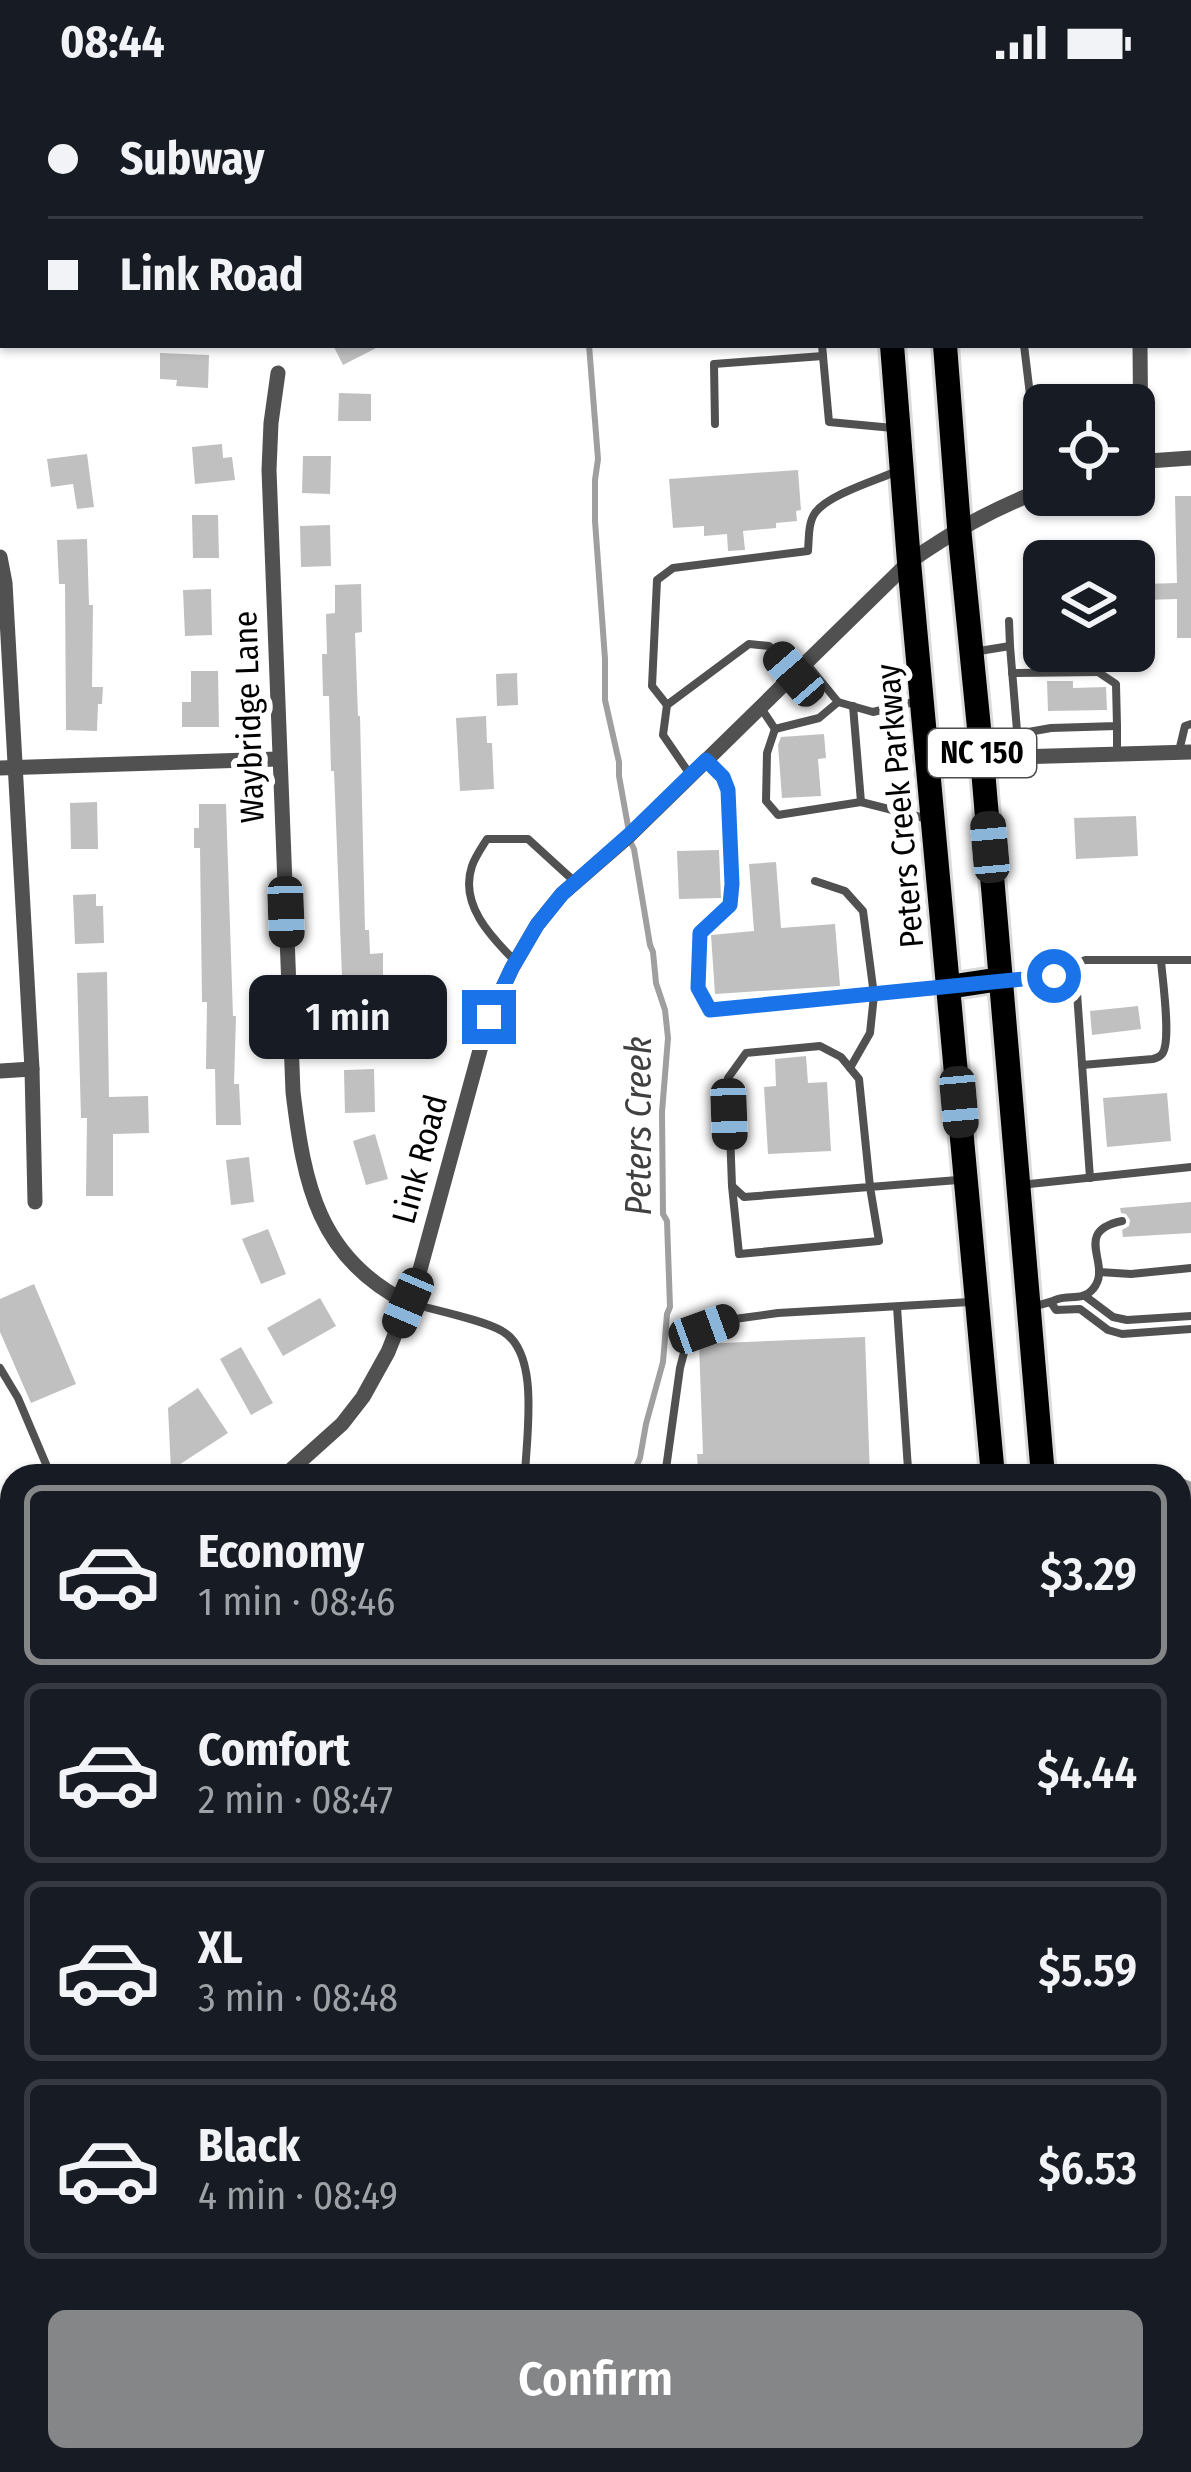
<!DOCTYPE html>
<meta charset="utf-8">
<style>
body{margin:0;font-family:"Fira Sans Condensed",sans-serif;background:#242831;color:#f1f3f6;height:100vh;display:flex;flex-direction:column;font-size:45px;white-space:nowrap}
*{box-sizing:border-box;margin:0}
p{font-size:39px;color:#9ea1a6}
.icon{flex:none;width:66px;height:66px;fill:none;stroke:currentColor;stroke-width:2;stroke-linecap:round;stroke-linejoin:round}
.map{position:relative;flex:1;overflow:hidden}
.sheet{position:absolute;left:0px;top:1380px;width:1191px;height:1008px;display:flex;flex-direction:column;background:#171b24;border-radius:36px 36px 0 0;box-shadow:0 3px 9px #0004}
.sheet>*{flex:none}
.banner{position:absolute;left:0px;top:0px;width:1191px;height:264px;box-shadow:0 3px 9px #0004;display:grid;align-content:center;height:264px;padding:0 48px;background:#171b24}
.controls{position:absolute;left:1023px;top:300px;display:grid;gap:24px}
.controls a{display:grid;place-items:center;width:132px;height:132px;border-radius:18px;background:#171b24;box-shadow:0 3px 9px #0004;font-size:60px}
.end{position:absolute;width:54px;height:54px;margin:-27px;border:15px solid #1a73e8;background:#fff;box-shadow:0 0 0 6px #fff}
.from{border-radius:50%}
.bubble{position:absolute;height:84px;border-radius:18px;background:#171b24;box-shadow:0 3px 9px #0004;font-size:39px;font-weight:600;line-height:84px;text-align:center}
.car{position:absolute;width:36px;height:72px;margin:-36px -18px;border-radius:15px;box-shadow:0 0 9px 3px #0007;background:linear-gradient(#222 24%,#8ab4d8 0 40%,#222 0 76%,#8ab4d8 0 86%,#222 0)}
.banner b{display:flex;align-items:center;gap:42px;height:114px;font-size:45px}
.banner b+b{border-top:3px solid #363941}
.banner i{width:30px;height:30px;background:#f1f3f6}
ul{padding:21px 0 0;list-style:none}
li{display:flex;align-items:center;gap:36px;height:180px;margin:0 24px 18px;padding:0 24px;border:6px solid #363941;border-radius:18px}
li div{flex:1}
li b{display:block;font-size:45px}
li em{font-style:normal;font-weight:600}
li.current{border-color:#858687}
li>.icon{width:108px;height:108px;stroke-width:1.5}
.button{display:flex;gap:24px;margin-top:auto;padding:24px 48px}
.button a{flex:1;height:138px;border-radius:18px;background:#858687;color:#fff;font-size:48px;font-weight:600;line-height:138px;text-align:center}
.status{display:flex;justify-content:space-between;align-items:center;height:84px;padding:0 60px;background:#171b24;direction:ltr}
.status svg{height:33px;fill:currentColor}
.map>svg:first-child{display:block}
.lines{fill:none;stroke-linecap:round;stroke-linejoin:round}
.stream{stroke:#9f9f9f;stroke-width:6}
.river{stroke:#9f9f9f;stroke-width:33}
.building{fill:#c0c0c0}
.primary-casing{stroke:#dbdbdb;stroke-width:30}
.lane{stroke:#515151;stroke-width:8}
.street{stroke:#515151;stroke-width:15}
.primary{stroke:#000;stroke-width:24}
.route{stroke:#1a73e8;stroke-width:15}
.labels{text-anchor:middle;stroke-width:12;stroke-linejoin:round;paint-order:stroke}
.shield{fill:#fff;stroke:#4c4c4c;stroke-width:3}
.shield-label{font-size:30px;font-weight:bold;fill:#000}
.street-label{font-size:33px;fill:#000;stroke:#fff}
.water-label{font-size:36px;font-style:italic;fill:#404040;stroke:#fff}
</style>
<div class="status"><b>08:44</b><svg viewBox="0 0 49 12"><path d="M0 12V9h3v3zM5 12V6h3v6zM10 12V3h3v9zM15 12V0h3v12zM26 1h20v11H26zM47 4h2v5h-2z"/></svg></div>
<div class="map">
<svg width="1191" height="2388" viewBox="0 0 1191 2388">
<rect width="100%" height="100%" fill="#fff"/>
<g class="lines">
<g class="stream">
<path d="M574 3 575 0"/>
<path d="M589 261 598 375 595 396V437L605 575V616L619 678V692L631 759 634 765 650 861 653 868 656 899 665 926 668 954 662 1028 663 1130 667 1137 670 1223 667 1230 663 1278 646 1340 640 1374 632 1392"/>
</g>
<g class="river">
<path d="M1179 1411 1191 1415"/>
<path d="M0 2172 12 2166"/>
</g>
</g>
<g class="building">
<path d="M333 261H382L343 281Z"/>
<path d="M160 269 209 271 208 304 176 302 177 296 160 295Z"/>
<path d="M339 309 371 310V337H338Z"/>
<path d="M222 360 223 374 232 373 235 396 195 400 192 363Z"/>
<path d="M87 370 94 423 77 425 73 400 51 403 47 375Z"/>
<path d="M303 372H331L330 410 302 409Z"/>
<path d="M798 386 801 426 796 427 797 437 776 439V444L743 447 745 466 728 467 727 450 704 452V442L673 444 669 395Z"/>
<path d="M1175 412H1191V554H1177V515L1144 516V500L1177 499Z"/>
<path d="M192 431H218L219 474H193Z"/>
<path d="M330 441 331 482 301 483 300 442Z"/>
<path d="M87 455 89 521H93L92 603H103L102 620H98L97 647 66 646 65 500H59L57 456Z"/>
<path d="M1132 460V477H1102V461Z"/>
<path d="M361 500 362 548 355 549 358 632H360L365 846H369L370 870 383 869V893H375L378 953 351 954 349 893H342L334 687H331L329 612H323L322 570H327L326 530 335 529V501Z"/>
<path d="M211 505 212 551 185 552 183 506Z"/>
<path d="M191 587H218L219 643H182V618H191Z"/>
<path d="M517 589 518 621 497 622 496 590Z"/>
<path d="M1047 597H1073V604L1106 603 1107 626 1048 627Z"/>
<path d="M486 632 487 659H492L494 705 460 707 456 634Z"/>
<path d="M824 650 826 674 818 675 821 712 782 714 778 661 781 653Z"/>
<path d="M97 718 98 765H71L70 719Z"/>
<path d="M199 720H226L233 932H236L234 1000H239L241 1041H216L215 985H206L207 918H202L200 764H194V744H199Z"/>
<path d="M1136 732 1138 772 1076 775 1074 734Z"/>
<path d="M719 766 721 814 679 815 677 767Z"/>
<path d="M776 778 781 844 835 840 840 902 715 910 711 851 754 847 749 780Z"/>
<path d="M96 810V822H103L104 859 75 860 73 811Z"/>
<path d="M107 888 109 1013 148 1012 149 1049 113 1050V1112H86L87 1034H81L77 889Z"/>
<path d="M1138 922 1141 945 1092 951 1090 927Z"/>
<path d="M806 972 808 999 827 998 831 1067 768 1070 764 1003 776 1002 775 975Z"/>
<path d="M374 985 375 1028 345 1029 344 986Z"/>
<path d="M1167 1009 1171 1057 1107 1063 1103 1014Z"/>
<path d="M375 1050 388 1095 366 1101 353 1057Z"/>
<path d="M249 1073 254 1118 231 1121 226 1076Z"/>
<path d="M1191 1118V1149L1123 1153 1122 1146 1129 1142 1130 1136 1126 1130 1121 1129 1120 1124Z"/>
<path d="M268 1145 286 1190 261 1200 242 1155Z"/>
<path d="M34 1200 76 1300 31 1319 0 1248V1215Z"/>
<path d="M320 1214 336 1242 283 1272 267 1244Z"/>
<path d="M865 1253 870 1392H706V1387H698L697 1370H703L699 1260Z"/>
<path d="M241 1263 273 1319 251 1331 220 1275Z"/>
<path d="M198 1304 228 1349 171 1386 168 1324Z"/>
</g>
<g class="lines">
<defs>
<g id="primary">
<path d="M872 0V3"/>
<path d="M925 0V3"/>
<path d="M892 261 909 478 993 1392"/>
<path d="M945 261 959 443 982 674 1043 1392"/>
<path d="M948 903 1001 895"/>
<path d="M0 2351 12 2369"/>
<path d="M1022 2388 1023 2376"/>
<path d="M1072 2388 1073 2376"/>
</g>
</defs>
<use href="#primary" class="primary-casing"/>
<g class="lane">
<path d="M822 261 829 338 893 344"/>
<path d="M1024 261 1033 336 1044 390"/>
<path d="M715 340 714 280 823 272"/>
<path d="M1009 537 1010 562"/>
<path d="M973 568 1010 562 1019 671"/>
<path d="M1012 589 1098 588V567"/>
<path d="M794 590 769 562 749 560 667 621 652 602 657 496 673 484 808 467C809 455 808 439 815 429 828 411 874 397 895 388"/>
<path d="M838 618 873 628 918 617"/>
<path d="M667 621 663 651 689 689"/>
<path d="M853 622 861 718"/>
<path d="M761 624 775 645 819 634 838 618 806 579"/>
<path d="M1117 642V670"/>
<path d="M775 645 767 669 766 717 778 731 861 718 928 735"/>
<path d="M1017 650 1051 644 1117 642 1116 600 1098 588"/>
<path d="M1179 667 1185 642 1191 640"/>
<path d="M707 677 723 693 728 706 732 800 730 821 700 849 699 904 710 926 874 911 863 827 845 807 815 797"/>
<path d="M515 877C491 853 459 820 472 782 475 773 482 763 487 755H528L574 797"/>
<path d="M1075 880 1090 1094"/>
<path d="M1003 895 1054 892 1085 876H1191"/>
<path d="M1082 981 1153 975C1156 974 1160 973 1162 970 1172 958 1162 893 1161 876"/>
<path d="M850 984 870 949 874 911 943 903"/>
<path d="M1020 1101 1191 1083"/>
<path d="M732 1102 739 1170 879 1157 870 1103 859 995 841 973 820 962 746 969 728 994 732 1102 744 1113 958 1096"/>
<path d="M1099 1188 1131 1190 1191 1184"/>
<path d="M1085 1212 1113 1233 1127 1236 1191 1232"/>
<path d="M410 1219C434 1226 484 1236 502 1247 541 1269 526 1353 525 1392"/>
<path d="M1052 1220 1056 1226 1080 1225 1108 1246 1122 1250 1191 1245"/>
<path d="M1031 1222C1044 1221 1047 1219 1058 1215 1070 1211 1083 1217 1093 1205 1114 1181 1070 1148 1122 1137"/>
<path d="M897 1223 908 1385"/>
<path d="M0 1284 18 1314 51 1392"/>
<path d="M665 1392 680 1284 686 1261 703 1245 727 1236 778 1229 970 1218"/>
<path d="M0 1449 12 1450"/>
<path d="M1179 1618 1191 1616"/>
<path d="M0 1708 12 1730"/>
<path d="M1179 1865 1191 1866"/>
<path d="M1179 1934 1191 1929"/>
<path d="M1179 2055 1191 2053"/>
<path d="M1179 2102 1191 2100"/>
<path d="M1179 2160 1191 2157"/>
<path d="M0 2244 12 2260"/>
<path d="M1179 2263 1191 2257"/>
<path d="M93 2376 101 2388"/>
<path d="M750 2388 756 2376"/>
</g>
<g class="street">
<path d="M1138 0V3"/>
<path d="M1140 261 1141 376"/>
<path d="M278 289 271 339 269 386 293 1008C304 1100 318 1174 408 1219"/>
<path d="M1134 378 1191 374"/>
<path d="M0 473 5 499 32 985 35 1118"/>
<path d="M982 674 1191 668"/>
<path d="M0 684 278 675"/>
<path d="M0 987 32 985"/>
<path d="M284 1392 342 1340 363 1313 388 1268 418 1193 489 933 512 884 537 841 562 810 631 750 909 478C955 446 991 426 1044 405"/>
<path d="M0 1551 12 1544"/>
<path d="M540 2388 543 2376"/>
</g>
<use href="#primary" class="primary"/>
</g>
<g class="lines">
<path class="route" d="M489 933 512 884 537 841 562 810 631 749 706 676 723 693 728 706 732 800 730 821 700 849 698 904 710 926 1054 892"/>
</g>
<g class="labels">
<rect class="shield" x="928" y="645" width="108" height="48" rx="9"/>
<g class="shield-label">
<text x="982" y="679">NC 150</text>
</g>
<g class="street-label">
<text transform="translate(248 633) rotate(-92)" y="12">Waybridge Lane</text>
<text transform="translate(899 722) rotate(-95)" y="12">Peters Creek Parkway</text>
<text transform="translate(419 1075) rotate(-75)" y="12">Link Road</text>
</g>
<g class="water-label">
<text transform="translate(638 1042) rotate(-90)" y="13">Peters Creek</text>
</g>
</g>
</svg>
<div class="controls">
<a><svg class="icon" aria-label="locate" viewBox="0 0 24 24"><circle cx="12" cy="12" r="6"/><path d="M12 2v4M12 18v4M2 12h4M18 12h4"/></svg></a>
<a><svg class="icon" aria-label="layers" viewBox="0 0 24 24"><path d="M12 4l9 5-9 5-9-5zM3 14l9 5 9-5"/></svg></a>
</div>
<i class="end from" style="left:1054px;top:892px"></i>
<i class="end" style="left:489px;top:933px"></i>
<div class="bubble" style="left:249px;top:891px;width:198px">1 min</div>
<i class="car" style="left:794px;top:590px;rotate:319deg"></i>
<i class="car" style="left:990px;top:763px;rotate:355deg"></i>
<i class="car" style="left:286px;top:828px;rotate:178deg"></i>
<i class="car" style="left:959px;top:1018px;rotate:175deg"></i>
<i class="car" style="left:729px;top:1030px;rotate:178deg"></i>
<i class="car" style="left:408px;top:1219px;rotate:203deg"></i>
<i class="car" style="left:704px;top:1245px;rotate:70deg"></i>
<div class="banner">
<b><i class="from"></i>Subway</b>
<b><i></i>Link Road</b>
</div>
<section class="sheet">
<ul>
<li class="current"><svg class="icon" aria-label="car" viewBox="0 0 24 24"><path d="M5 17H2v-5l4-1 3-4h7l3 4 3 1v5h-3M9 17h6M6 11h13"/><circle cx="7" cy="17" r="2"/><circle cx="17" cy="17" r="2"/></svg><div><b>Economy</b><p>1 min · 08:46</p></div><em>$3.29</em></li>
<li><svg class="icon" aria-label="car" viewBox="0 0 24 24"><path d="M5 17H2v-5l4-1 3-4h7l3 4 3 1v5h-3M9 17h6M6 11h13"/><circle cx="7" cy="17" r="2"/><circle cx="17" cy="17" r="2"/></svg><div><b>Comfort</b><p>2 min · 08:47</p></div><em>$4.44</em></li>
<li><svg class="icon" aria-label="car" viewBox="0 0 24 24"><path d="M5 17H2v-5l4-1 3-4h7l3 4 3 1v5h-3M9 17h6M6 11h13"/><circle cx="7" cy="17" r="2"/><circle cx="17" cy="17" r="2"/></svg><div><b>XL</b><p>3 min · 08:48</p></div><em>$5.59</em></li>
<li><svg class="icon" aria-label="car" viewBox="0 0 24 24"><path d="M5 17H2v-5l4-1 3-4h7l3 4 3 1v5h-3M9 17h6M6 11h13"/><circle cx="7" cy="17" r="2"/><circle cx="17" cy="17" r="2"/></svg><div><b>Black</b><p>4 min · 08:49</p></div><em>$6.53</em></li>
</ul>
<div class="button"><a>Confirm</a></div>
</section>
</div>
